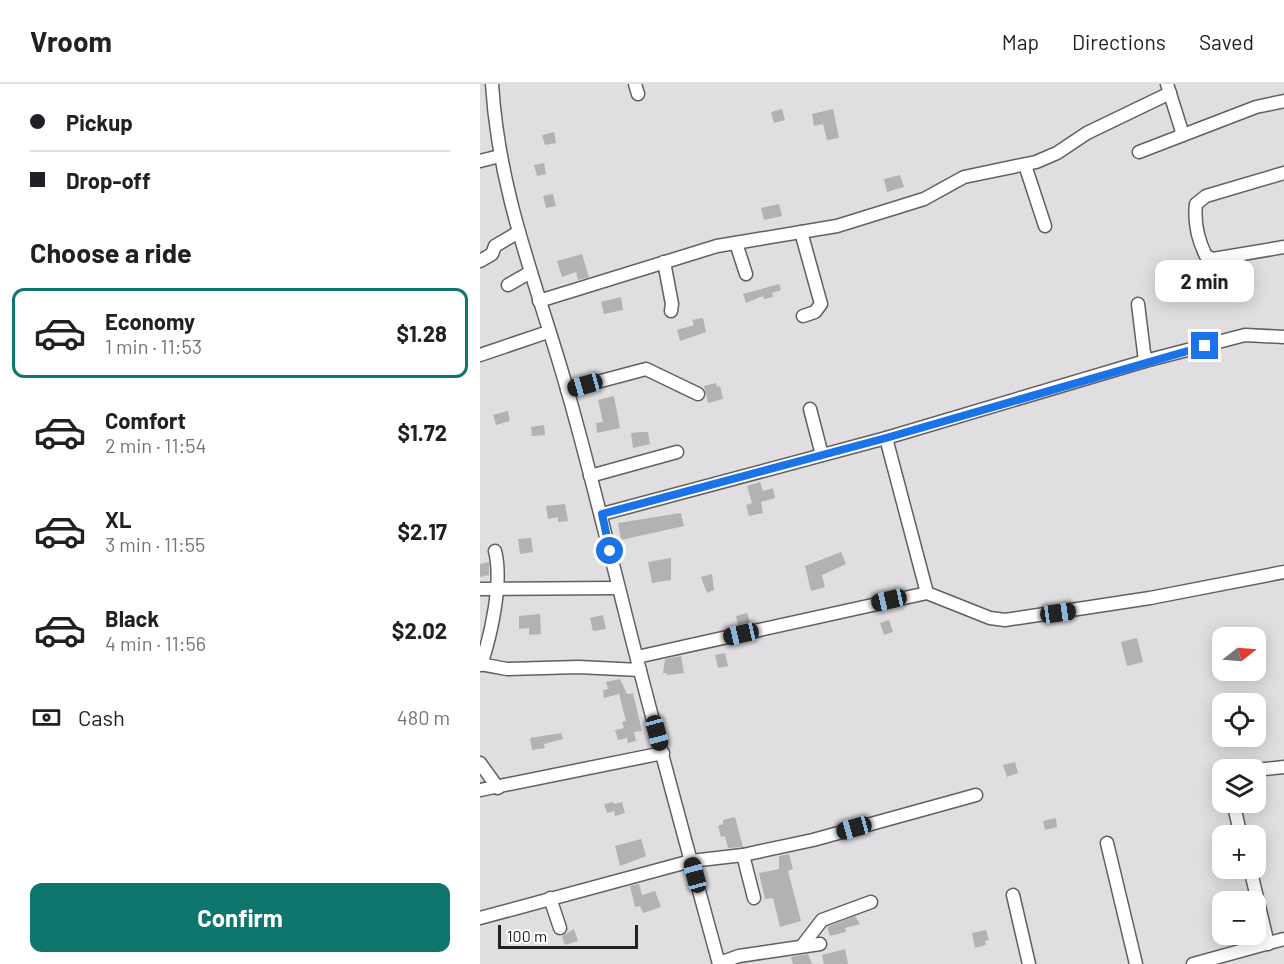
<!DOCTYPE html>
<meta charset="utf-8">
<style>
body{margin:0;font-family:Barlow,sans-serif;background:#f2f2f2;color:#202124;height:100vh;display:flex;flex-direction:column;font-size:22px;white-space:nowrap}
*{box-sizing:border-box;margin:0}
p{font-size:20px;color:#757577}
.icon{flex:none;width:33px;height:33px;fill:none;stroke:currentColor;stroke-width:2;stroke-linecap:round;stroke-linejoin:round}
.map{position:relative;flex:1;overflow:hidden}
.drawer{display:flex;flex-direction:column;background:#fff;width:480px}
.drawer>*{flex:none}
.top-card{display:grid;align-content:center;height:132px;padding:0 30px;background:#fff}
.needle{width:39px;rotate:73deg}
.controls{position:absolute;left:732px;top:543px;display:grid;gap:12px}
.controls a{display:grid;place-items:center;width:54px;height:54px;border-radius:12px;background:#fff;box-shadow:0 3px 15px #0003;font-size:30px}
.scale{position:absolute;left:18px;bottom:15px;width:140px;box-sizing:border-box;padding-left:6px;border:3px solid #232223;border-top:0;font-size:16px;line-height:21px;white-space:nowrap;color:#232223;-webkit-text-stroke:4px #fff;paint-order:stroke}
.end{position:absolute;width:27px;height:27px;margin:-14px;border:8px solid #1a73e8;background:#fff;box-shadow:0 0 0 3px #fff}
.from{border-radius:50%}
.bubble{position:absolute;height:42px;border-radius:12px;background:#fff;box-shadow:0 3px 15px #0003;font-size:20px;font-weight:700;line-height:42px;text-align:center}
.car{position:absolute;width:18px;height:36px;margin:-18px -9px;border-radius:8px;box-shadow:0 0 4px 2px #0007;background:linear-gradient(#222 24%,#8ab4d8 0 40%,#222 0 76%,#8ab4d8 0 86%,#222 0)}
.top-card b{display:flex;align-items:center;gap:21px;height:57px;font-size:22px}
.top-card b+b{border-top:2px solid #e0e0e0}
.top-card i{width:15px;height:15px;background:#202124}
ul{padding:0;list-style:none}
li{display:flex;align-items:center;gap:18px;height:90px;margin:0 12px 9px;padding:0 18px;border:3px solid transparent;border-radius:12px}
li div{flex:1}
li b{display:block;font-size:22px}
li em{font-style:normal;font-weight:700}
li.on{border-color:#0f766e}
li>.icon{width:54px;height:54px;stroke-width:1.5}
h2{padding:0 30px;font-size:27px;line-height:72px}
.pay{display:flex;align-items:center;gap:15px;height:66px;padding:0 30px;font-size:22px}
.pay p{margin-inline-start:auto}
.action{display:flex;gap:12px;margin-top:auto;padding:12px 30px}
.action a{flex:1;height:69px;border-radius:12px;background:#0f766e;color:#fff;font-size:24px;font-weight:700;line-height:69px;text-align:center}
header{display:flex;align-items:center;gap:36px;box-sizing:border-box;height:84px;padding:0 30px;background:#fff;border-bottom:2px solid #e0e0e0}
header strong{font-size:28px}
nav{display:flex;gap:33px;margin-inline-start:auto;font-size:21px}
main{display:flex;flex:1;min-height:0}
.map>svg:first-child{display:block}
.building{fill:#b3b1b4}
.lines{fill:none;stroke-linecap:round;stroke-linejoin:round}
.minor-casing{stroke:#625f62;stroke-width:15}
.minor{stroke:#fff;stroke-width:12}
.route{stroke:#1a73e8;stroke-width:8}
</style>
<header>
<strong>Vroom</strong>
<nav><a>Map</a><a>Directions</a><a>Saved</a></nav>
</header>
<main>
<section class="drawer">
<div class="top-card">
<b><i class="from"></i>Pickup</b>
<b><i></i>Drop-off</b>
</div>
<h2>Choose a ride</h2>
<ul>
<li class="on"><svg class="icon" aria-label="car" viewBox="0 0 24 24"><path d="M5 17H2v-5l4-1 3-4h7l3 4 3 1v5h-3M9 17h6M6 11h13"/><circle cx="7" cy="17" r="2"/><circle cx="17" cy="17" r="2"/></svg><div><b>Economy</b><p>1 min · 11:53</p></div><em>$1.28</em></li>
<li><svg class="icon" aria-label="car" viewBox="0 0 24 24"><path d="M5 17H2v-5l4-1 3-4h7l3 4 3 1v5h-3M9 17h6M6 11h13"/><circle cx="7" cy="17" r="2"/><circle cx="17" cy="17" r="2"/></svg><div><b>Comfort</b><p>2 min · 11:54</p></div><em>$1.72</em></li>
<li><svg class="icon" aria-label="car" viewBox="0 0 24 24"><path d="M5 17H2v-5l4-1 3-4h7l3 4 3 1v5h-3M9 17h6M6 11h13"/><circle cx="7" cy="17" r="2"/><circle cx="17" cy="17" r="2"/></svg><div><b>XL</b><p>3 min · 11:55</p></div><em>$2.17</em></li>
<li><svg class="icon" aria-label="car" viewBox="0 0 24 24"><path d="M5 17H2v-5l4-1 3-4h7l3 4 3 1v5h-3M9 17h6M6 11h13"/><circle cx="7" cy="17" r="2"/><circle cx="17" cy="17" r="2"/></svg><div><b>Black</b><p>4 min · 11:56</p></div><em>$2.02</em></li>
</ul>
<div class="pay"><svg class="icon" aria-label="cash" viewBox="0 0 24 24"><path d="M3 7h18v10H3z"/><circle cx="12" cy="12" r="2"/></svg>Cash<p>480 m</p></div>
<div class="action"><a>Confirm</a></div>
</section>
<div class="map">
<svg width="804" height="880" viewBox="0 0 804 880">
<rect width="100%" height="100%" fill="#e1dee2"/>
<g class="building">
<path d="M302 25 305 36 294 39 291 28Z"/>
<path d="M353 25 359 54 347 56 343 40 334 42 332 30Z"/>
<path d="M74 48 76 59 65 61 62 51Z"/>
<path d="M64 79 66 90 57 92 54 81Z"/>
<path d="M420 91 424 103 407 108 404 95Z"/>
<path d="M73 110 76 122 66 124 63 112Z"/>
<path d="M299 120 302 132 284 136 281 124Z"/>
<path d="M102 170 109 193 98 196 96 188 82 193 77 177Z"/>
<path d="M299 200 301 206 292 209 293 213 284 215 283 212 266 219 263 210Z"/>
<path d="M141 213 143 226 124 230 121 218Z"/>
<path d="M223 234 226 248 200 257 197 246 214 241 212 236Z"/>
<path d="M236 299 237 303 240 302 243 315 228 319 224 302Z"/>
<path d="M134 312 140 344 117 349 116 339 123 338 118 316Z"/>
<path d="M28 327 30 337 16 341 13 331Z"/>
<path d="M64 341 65 351 52 352 51 343Z"/>
<path d="M161 348H168L170 360 153 364 151 349Z"/>
<path d="M280 398 283 407 293 404 295 414 281 418 283 429 269 432 266 421 272 419 267 402Z"/>
<path d="M85 420 88 437 78 438V433L68 435 66 422Z"/>
<path d="M201 429 204 442 141 456 138 439Z"/>
<path d="M51 454 53 468 40 470 38 455Z"/>
<path d="M361 468 366 480 342 491 345 503 331 507 325 482Z"/>
<path d="M191 474V496L172 499 168 478Z"/>
<path d="M9 478V491L0 493V480Z"/>
<path d="M232 490 234 506 227 509 221 493Z"/>
<path d="M267 529 270 538 258 541 256 532Z"/>
<path d="M60 530 61 550 49 551V544L39 545V532Z"/>
<path d="M123 531 126 545 113 547 110 534Z"/>
<path d="M409 536 413 548 404 551 400 539Z"/>
<path d="M657 554 663 578 647 582 641 558Z"/>
<path d="M245 569 248 582 238 584 235 571Z"/>
<path d="M201 572 204 589 187 591V589H183L185 575Z"/>
<path d="M140 595 147 610 153 609 162 647 154 648 156 657 148 659 147 654 138 656 135 646 144 644 142 638 146 637 139 610 124 614 123 606 128 605 126 598Z"/>
<path d="M81 649 83 655 64 660 65 664 52 666 50 654Z"/>
<path d="M535 678 538 689 527 693 523 681Z"/>
<path d="M133 718 134 720 142 718 145 729 135 732 134 727 127 729 124 720Z"/>
<path d="M255 733 263 763 248 764 245 752 241 753 238 742 243 740V736Z"/>
<path d="M576 734 577 743 565 746 563 737Z"/>
<path d="M161 755 166 772 140 782 135 762Z"/>
<path d="M309 770 313 785 308 787 321 837 300 843 293 814 285 815 279 789 299 785V772Z"/>
<path d="M159 800 162 811 175 807 181 823 163 829 160 822 155 823 150 802Z"/>
<path d="M375 832 380 840 365 844 366 848 350 852 347 843Z"/>
<path d="M94 845 98 857 85 861 82 852Z"/>
<path d="M506 846 509 856 505 857 506 861 495 864 492 849Z"/>
<path d="M365 865 368 880H344L342 871Z"/>
<path d="M328 870 332 880H313L311 873Z"/>
</g>
<g class="lines">
<defs>
<g id="minor">
<path d="M12 0C19 111 57 200 87 305 106 371 122 438 139 504 170 630 205 755 239 880"/>
<path d="M155 0 158 10"/>
<path d="M687 0 703 51"/>
<path d="M659 68 776 23 804 17"/>
<path d="M0 77 20 72"/>
<path d="M545 81 565 142"/>
<path d="M804 89 726 112 716 120C714 137 718 156 726 172L733 175 804 163"/>
<path d="M321 148 341 220 335 228 323 232"/>
<path d="M256 159 266 190"/>
<path d="M0 177 12 170 15 162 37 149"/>
<path d="M184 178 192 220 191 227"/>
<path d="M28 201 49 189"/>
<path d="M59 217 237 162 357 142 444 115 484 93 556 78 577 69 607 49 690 9"/>
<path d="M658 220 665 277"/>
<path d="M0 271 68 248"/>
<path d="M87 306 166 285 218 310"/>
<path d="M330 325 342 371"/>
<path d="M406 354 447 509"/>
<path d="M110 392 197 368"/>
<path d="M122 430 406 354 665 277 765 251 804 253"/>
<path d="M0 505 138 504"/>
<path d="M157 573 447 509 510 534 525 536 670 514 804 488"/>
<path d="M0 580 27 585 98 583 160 586"/>
<path d="M1 581C11 551 23 498 15 467"/>
<path d="M0 679 18 704"/>
<path d="M775 686 804 683"/>
<path d="M0 706 183 669"/>
<path d="M753 718 761 752"/>
<path d="M627 759 656 880"/>
<path d="M263 771 274 814"/>
<path d="M770 784 788 860"/>
<path d="M533 811 549 880"/>
<path d="M70 814 80 844"/>
<path d="M0 834 211 777 263 771 333 756 496 711"/>
<path d="M322 862 342 836 391 818"/>
<path d="M239 879 259 872 340 860"/>
<path d="M713 880 804 855"/>
</g>
</defs>
<use href="#minor" class="minor-casing"/>
<use href="#minor" class="minor"/>
</g>
<g class="lines">
<path class="route" d="M130 467 122 430 406 354 725 262"/>
</g>
</svg>
<div class="controls">
<a><svg class="needle" viewBox="-14 -14 28 28"><path d="M0-13l5 13h-10z" fill="#e53935"/><path d="M0 13l5-13h-10z" fill="#757577"/></svg></a>
<a><svg class="icon" aria-label="locate" viewBox="0 0 24 24"><circle cx="12" cy="12" r="6"/><path d="M12 2v4M12 18v4M2 12h4M18 12h4"/></svg></a>
<a><svg class="icon" aria-label="layers" viewBox="0 0 24 24"><path d="M12 4l9 5-9 5-9-5zM3 14l9 5 9-5"/></svg></a>
<a>+</a>
<a>−</a>
</div>
<div class="scale">100 m</div>
<i class="end from" style="left:130px;top:467px"></i>
<i class="end" style="left:725px;top:262px"></i>
<div class="bubble" style="left:675px;top:176px;width:99px">2 min</div>
<i class="car" style="left:105px;top:301px;rotate:254deg"></i>
<i class="car" style="left:409px;top:516px;rotate:257deg"></i>
<i class="car" style="left:578px;top:529px;rotate:82deg"></i>
<i class="car" style="left:261px;top:550px;rotate:257deg"></i>
<i class="car" style="left:177px;top:649px;rotate:165deg"></i>
<i class="car" style="left:374px;top:744px;rotate:254deg"></i>
<i class="car" style="left:215px;top:791px;rotate:345deg"></i>
</div>
</main>
